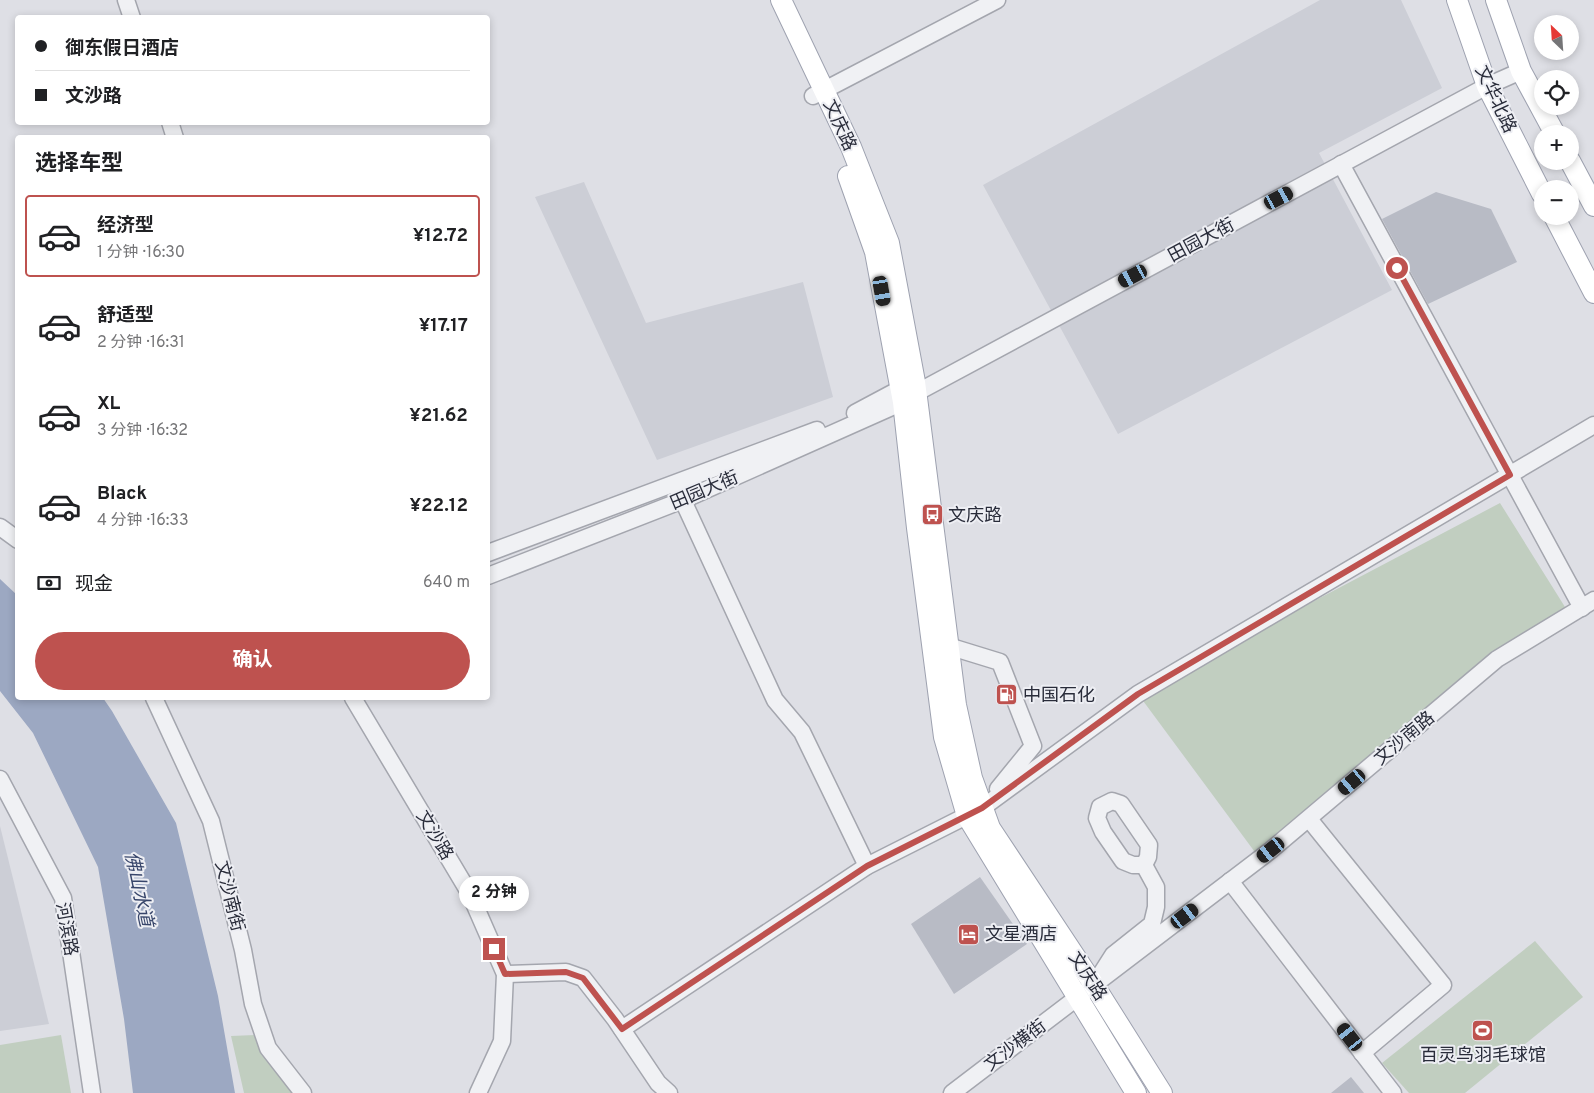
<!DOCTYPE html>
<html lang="zh">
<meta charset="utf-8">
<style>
body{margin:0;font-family:Overpass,"Noto Sans SC",sans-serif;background:#f6f6f6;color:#202124;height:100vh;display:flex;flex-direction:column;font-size:19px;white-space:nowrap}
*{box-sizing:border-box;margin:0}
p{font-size:16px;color:#757577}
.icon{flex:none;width:28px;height:28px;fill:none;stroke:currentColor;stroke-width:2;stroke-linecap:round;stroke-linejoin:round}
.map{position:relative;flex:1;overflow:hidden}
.sheet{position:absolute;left:15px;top:135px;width:475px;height:565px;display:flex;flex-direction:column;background:#fff;border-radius:5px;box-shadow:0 2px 8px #0003}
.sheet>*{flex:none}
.top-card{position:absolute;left:15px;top:15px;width:475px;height:110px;border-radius:5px;box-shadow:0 2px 8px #0003;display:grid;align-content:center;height:110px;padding:0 20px;background:#fff}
.needle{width:32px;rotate:335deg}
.tools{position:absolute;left:1534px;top:15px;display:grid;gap:10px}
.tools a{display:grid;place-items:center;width:45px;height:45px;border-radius:50%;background:#fff;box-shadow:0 2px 8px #0003;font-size:25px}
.end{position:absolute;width:22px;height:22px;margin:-11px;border:6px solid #be524f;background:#fff;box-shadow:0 0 0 2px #fff}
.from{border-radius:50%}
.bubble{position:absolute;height:35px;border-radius:18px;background:#fff;box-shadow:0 2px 8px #0003;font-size:16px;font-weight:700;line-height:35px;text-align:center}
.car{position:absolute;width:15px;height:30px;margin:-15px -8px;border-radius:6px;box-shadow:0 0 4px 1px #0007;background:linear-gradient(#222 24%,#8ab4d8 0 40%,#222 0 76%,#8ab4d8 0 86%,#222 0)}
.top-card b{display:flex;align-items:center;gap:18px;height:48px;font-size:19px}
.top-card b+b{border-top:1px solid #e0e0e0}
.top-card i{width:12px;height:12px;background:#202124}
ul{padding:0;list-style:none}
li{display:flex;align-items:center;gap:15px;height:82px;margin:0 10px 8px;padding:0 10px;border:2px solid transparent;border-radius:5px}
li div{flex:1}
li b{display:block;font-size:19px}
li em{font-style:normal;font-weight:700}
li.selected{border-color:#be524f}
li>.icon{width:45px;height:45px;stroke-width:1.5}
h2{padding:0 20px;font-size:22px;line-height:60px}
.pay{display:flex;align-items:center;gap:12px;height:55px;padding:0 20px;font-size:19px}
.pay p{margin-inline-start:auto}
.primary-button{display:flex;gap:10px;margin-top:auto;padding:10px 20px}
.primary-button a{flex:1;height:58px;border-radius:30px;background:#be524f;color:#fff;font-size:20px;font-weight:700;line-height:58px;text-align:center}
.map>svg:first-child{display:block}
.built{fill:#ccced6}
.green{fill:#c1cec0}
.water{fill:#9ca8c2}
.building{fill:#b8bbc5}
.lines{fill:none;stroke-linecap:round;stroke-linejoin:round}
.minor-casing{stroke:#a4a6ae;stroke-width:19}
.major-casing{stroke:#9ea2b0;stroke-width:22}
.minor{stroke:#f0f1f4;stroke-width:16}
.major{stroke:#fff;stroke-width:20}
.route{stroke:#be524f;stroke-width:6}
.labels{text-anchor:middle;stroke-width:4;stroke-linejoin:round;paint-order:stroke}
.street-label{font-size:18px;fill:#292c3a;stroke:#edeef3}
.poi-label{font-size:18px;fill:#292c3a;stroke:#edeef3;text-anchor:start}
.water-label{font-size:19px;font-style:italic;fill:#37456a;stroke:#edeef3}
</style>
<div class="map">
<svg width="1594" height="1093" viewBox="0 0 1594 1093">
<rect width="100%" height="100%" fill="#dedfe5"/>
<g class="built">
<path d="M1320 0H1401L1442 88 1319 153 1392 290 1118 434 983 185Z"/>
<path d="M584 182 646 323 803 282 833 397 657 460 535 197Z"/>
<path d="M0 826 49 1024 0 1031Z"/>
</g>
<g class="green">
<path d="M1500 503 1570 615 1497 659 1260 859 1138 694Z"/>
<path d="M1535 941 1583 997 1465 1093H1409L1382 1063Z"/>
<path d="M61 1035 71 1093H0V1045Z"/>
<path d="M255 1035 262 1054 293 1093H244L231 1036Z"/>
</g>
<path class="water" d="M0 579 17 595 18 698H103L112 711 176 823 218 996 235 1093H133L124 1019 98 867 33 733 0 691Z"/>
<g class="building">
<path d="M1436 192 1491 209 1517 262 1428 304 1382 219Z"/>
<path d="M980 877 1027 944 954 994 911 924Z"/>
<path d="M1351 1077 1364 1093H1331Z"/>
</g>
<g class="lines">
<defs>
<g id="minor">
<path d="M126 0 132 18"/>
<path d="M813 96 997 0"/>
<path d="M170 122 175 138"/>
<path d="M1341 164 1582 608"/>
<path d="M855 413 900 389 912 392"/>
<path d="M679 492 775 700 802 732 867 866"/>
<path d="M0 527 18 540"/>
<path d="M488 553 817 430"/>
<path d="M488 576 683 500 903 402 916 393 1487 86 1521 71"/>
<path d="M948 646 1000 662 1033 746 998 789"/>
<path d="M154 698 211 821 243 950 253 1004 268 1048 303 1093"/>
<path d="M353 698 470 894 505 974 502 1041 478 1093"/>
<path d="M0 779 63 898 92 1093"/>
<path d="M1112 801 1121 804 1149 845 1148 857 1144 865H1133L1123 861 1103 832 1097 818 1100 807Z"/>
<path d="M1309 819 1443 985 1362 1053"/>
<path d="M1230 881 1393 1093"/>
<path d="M505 974 566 972 583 978 615 1019 658 1083 669 1093"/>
<path d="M1099 977 1113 955 1152 924 1156 907V887L1144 865"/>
<path d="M622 1029 867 866 982 808 1138 694 1594 425"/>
<path d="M952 1093 1271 850 1497 659 1594 600"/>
</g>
<g id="major">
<path d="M781 0 851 147 889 243 915 382 956 705 972 778 990 828 1094 985 1162 1093"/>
<path d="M1457 0 1487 86 1542 194"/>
<path d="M1496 0 1521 71 1555 134"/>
<path d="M1570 161 1594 206"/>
<path d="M848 176 875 252 903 402 917 528 944 737 967 816 1136 1093"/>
<path d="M1554 216 1594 293"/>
</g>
</defs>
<use href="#minor" class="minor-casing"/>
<use href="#major" class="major-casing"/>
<use href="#minor" class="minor"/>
<use href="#major" class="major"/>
</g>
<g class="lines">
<path class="route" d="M494 949 505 974 566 972 583 978 622 1029 867 866 982 808 1138 694 1510 475 1397 268"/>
</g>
<defs>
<symbol id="bus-square" viewBox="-11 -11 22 22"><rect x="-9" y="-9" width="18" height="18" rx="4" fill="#be524f" stroke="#edeef3"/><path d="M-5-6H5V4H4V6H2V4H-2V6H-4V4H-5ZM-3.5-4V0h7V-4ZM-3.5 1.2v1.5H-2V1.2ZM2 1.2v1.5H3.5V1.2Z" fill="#fff"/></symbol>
<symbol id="fuel-square" viewBox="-11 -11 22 22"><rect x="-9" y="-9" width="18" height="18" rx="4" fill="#be524f" stroke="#edeef3"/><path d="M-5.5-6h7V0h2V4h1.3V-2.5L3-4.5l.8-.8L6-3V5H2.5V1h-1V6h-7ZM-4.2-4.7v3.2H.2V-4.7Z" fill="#fff"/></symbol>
<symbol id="hotel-square" viewBox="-11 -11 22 22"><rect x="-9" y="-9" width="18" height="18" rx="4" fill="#be524f" stroke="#edeef3"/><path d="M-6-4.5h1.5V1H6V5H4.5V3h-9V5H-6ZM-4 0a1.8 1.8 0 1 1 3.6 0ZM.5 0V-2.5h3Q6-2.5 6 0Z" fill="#fff"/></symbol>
<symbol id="stadium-square" viewBox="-11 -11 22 22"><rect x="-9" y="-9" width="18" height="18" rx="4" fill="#be524f" stroke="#edeef3"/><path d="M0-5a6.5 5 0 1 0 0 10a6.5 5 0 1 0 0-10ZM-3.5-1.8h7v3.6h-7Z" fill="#fff"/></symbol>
</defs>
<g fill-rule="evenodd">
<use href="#bus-square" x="920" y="502" width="25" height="25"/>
<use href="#fuel-square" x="994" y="682" width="25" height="25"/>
<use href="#hotel-square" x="956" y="922" width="25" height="25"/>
<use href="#stadium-square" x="1470" y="1018" width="25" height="25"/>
</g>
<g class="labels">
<g class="street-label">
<text transform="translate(1496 99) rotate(65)" y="6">文华北路</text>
<text transform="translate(840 125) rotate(65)" y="6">文庆路</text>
<text transform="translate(1201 240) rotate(-28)" y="6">田园大街</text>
<text transform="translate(704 490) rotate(-23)" y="6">田园大街</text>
<text transform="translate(1404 738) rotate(-40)" y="6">文沙南路</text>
<text transform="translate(435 835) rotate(59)" y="6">文沙路</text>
<text transform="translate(230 896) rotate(76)" y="6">文沙南街</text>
<text transform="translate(67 929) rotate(80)" y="6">河滨路</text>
<text transform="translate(1088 976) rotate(57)" y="6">文庆路</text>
<text transform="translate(1015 1045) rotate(-37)" y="6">文沙横街</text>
</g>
<g class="poi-label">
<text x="948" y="521">文庆路</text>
<text x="1023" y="701">中国石化</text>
<text x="985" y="940">文星酒店</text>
<text x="1483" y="1061" text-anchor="middle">百灵鸟羽毛球馆</text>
</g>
<g class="water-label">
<text transform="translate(140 889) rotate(78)" y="7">佛山水道</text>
</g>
</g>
</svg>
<div class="tools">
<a><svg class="needle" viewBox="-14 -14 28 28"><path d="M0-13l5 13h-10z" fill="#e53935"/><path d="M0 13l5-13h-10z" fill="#757577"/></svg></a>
<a><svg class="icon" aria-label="locate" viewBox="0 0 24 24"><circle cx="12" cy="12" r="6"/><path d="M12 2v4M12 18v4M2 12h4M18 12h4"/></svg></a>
<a>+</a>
<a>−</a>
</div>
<i class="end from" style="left:1397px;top:268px"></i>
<i class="end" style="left:494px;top:949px"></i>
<div class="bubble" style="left:459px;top:876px;width:70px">2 分钟</div>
<i class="car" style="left:1279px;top:198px;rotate:62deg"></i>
<i class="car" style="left:1133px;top:276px;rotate:242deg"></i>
<i class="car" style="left:882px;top:291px;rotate:170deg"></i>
<i class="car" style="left:1352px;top:782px;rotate:230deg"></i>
<i class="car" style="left:1271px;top:850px;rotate:232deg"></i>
<i class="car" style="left:1185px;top:916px;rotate:53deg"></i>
<i class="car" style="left:1350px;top:1037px;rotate:322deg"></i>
<div class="top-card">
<b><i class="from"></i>御东假日酒店</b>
<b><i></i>文沙路</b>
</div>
<section class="sheet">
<h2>选择车型</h2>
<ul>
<li class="selected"><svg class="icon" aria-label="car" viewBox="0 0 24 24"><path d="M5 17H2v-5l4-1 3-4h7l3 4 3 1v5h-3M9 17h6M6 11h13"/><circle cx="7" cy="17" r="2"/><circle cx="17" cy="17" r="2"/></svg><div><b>经济型</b><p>1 分钟 · 16:30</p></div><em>¥12.72</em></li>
<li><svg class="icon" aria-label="car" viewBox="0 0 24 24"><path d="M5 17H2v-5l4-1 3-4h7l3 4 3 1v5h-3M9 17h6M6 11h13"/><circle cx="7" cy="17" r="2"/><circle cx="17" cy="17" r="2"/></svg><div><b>舒适型</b><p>2 分钟 · 16:31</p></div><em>¥17.17</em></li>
<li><svg class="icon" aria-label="car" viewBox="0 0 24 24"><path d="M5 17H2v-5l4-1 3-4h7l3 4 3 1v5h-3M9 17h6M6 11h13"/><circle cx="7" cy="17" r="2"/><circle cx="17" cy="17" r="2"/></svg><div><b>XL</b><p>3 分钟 · 16:32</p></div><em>¥21.62</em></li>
<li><svg class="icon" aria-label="car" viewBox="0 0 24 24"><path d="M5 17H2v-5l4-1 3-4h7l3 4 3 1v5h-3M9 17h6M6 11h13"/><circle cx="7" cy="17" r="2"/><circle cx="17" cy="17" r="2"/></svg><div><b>Black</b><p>4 分钟 · 16:33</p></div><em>¥22.12</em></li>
</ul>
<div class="pay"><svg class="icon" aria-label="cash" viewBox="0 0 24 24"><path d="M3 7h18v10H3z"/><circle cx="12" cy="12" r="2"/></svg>现金<p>640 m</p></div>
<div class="primary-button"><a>确认</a></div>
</section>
</div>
